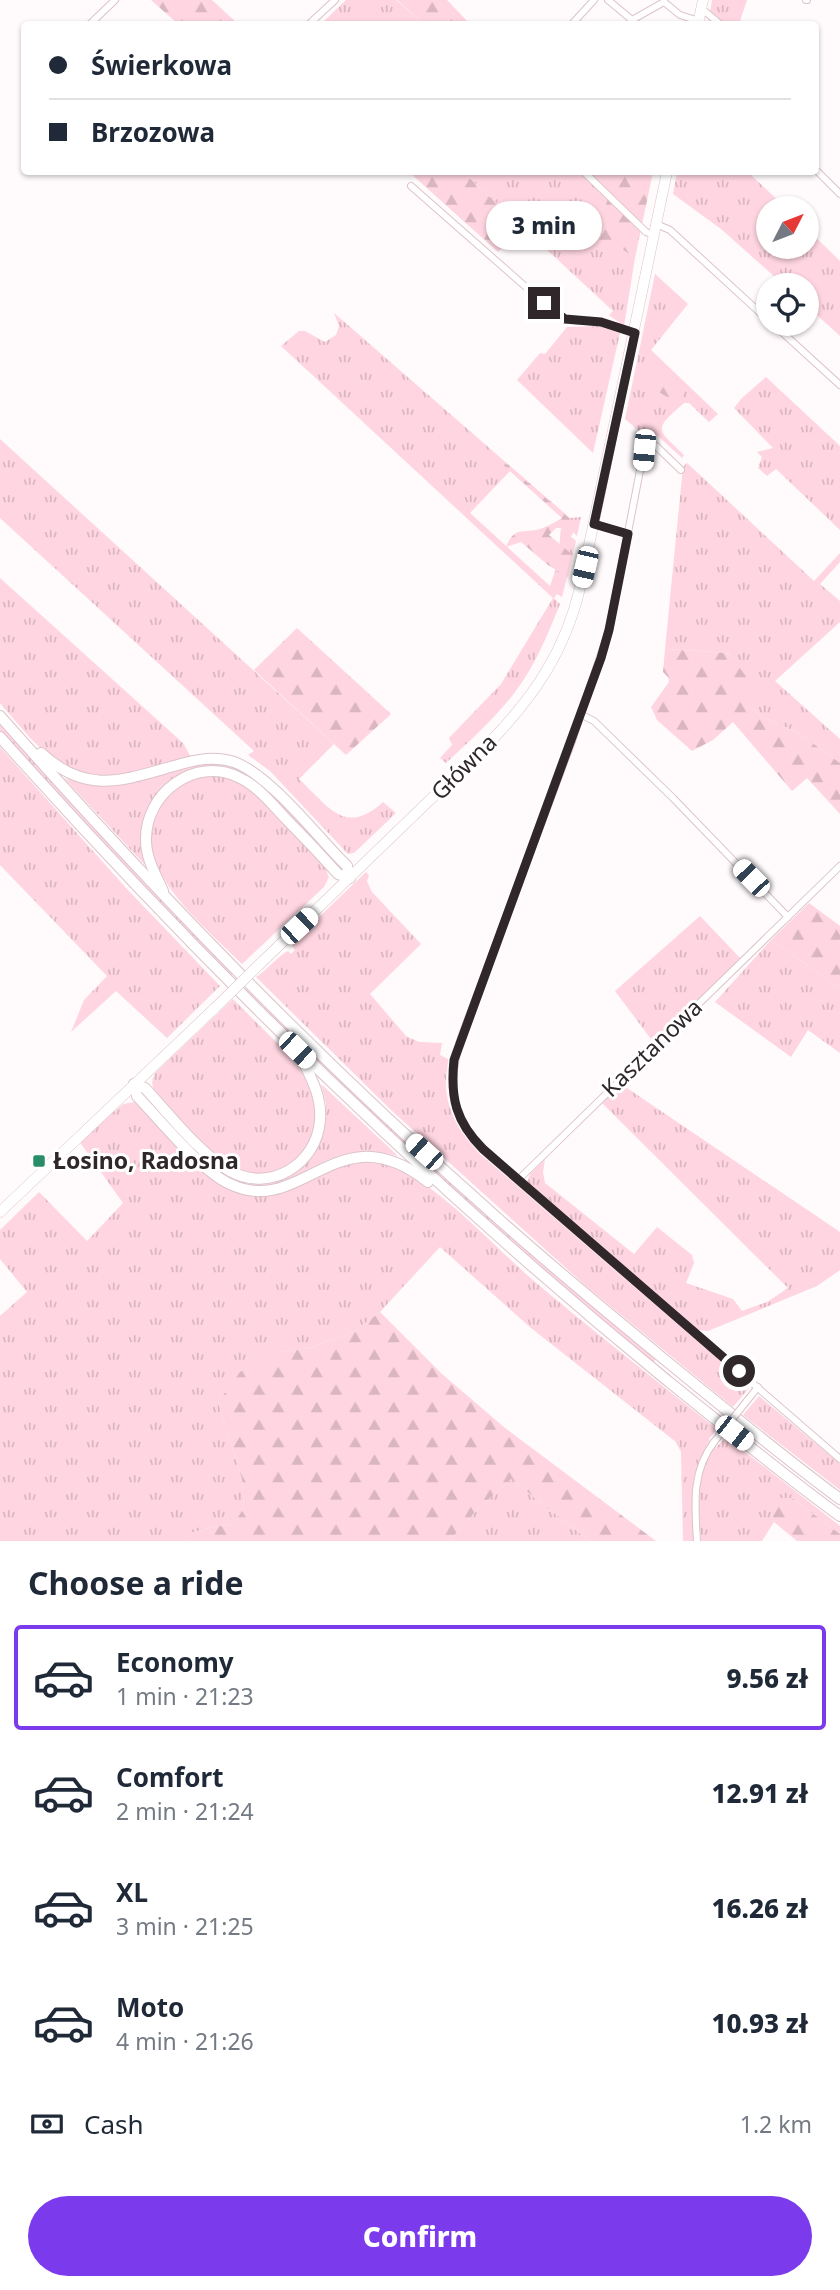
<!DOCTYPE html>
<meta charset="utf-8">
<style>
body{margin:0;font-family:"Noto Sans",sans-serif;background:#f6f6f7;color:#1f2937;height:100vh;display:flex;flex-direction:column;font-size:26px;white-space:nowrap}
*{box-sizing:border-box;margin:0}
p{font-size:23px;color:#747a83}
.icon{flex:none;width:38px;height:38px;fill:none;stroke:currentColor;stroke-width:2;stroke-linecap:round;stroke-linejoin:round}
.map{position:relative;height:1541px;overflow:hidden}
.sheet{display:flex;flex-direction:column;background:#fff;flex:1}
.sheet>*{flex:none}
.top-card{position:absolute;left:21px;top:21px;width:798px;height:154px;border-radius:7px;box-shadow:0 2px 5px #0004;display:grid;align-content:center;height:154px;padding:0 28px;background:#fff}
.needle{width:46px;rotate:48deg}
.buttons{position:absolute;left:756px;top:196px;display:grid;gap:14px}
.buttons a{display:grid;place-items:center;width:63px;height:63px;border-radius:50%;background:#fff;box-shadow:0 2px 5px #0004;font-size:35px}
.end{position:absolute;width:32px;height:32px;margin:-16px;border:9px solid #2f2729;background:#fff;box-shadow:0 0 0 4px #fff}
.from{border-radius:50%}
.bubble{position:absolute;height:49px;border-radius:24px;background:#fff;box-shadow:0 2px 5px #0004;font-size:23px;font-weight:800;line-height:49px;text-align:center}
.car{position:absolute;width:21px;height:42px;margin:-21px -10px;border-radius:9px;box-shadow:0 0 5px 2px #0007;background:linear-gradient(#fff 24%,#345 0 40%,#fff 0 76%,#345 0 86%,#fff 0)}
.top-card b{display:flex;align-items:center;gap:24px;height:66px;font-size:26px}
.top-card b+b{border-top:2px solid #e0e1e3}
.top-card i{width:18px;height:18px;background:#1f2937}
ul{padding:0;list-style:none}
li{display:flex;align-items:center;gap:21px;height:105px;margin:0 14px 10px;padding:0 14px;border:4px solid transparent;border-radius:7px}
li div{flex:1}
li b{display:block;font-size:26px}
li em{font-style:normal;font-weight:800}
li.on{border-color:#7c3aed}
li>.icon{width:63px;height:63px;stroke-width:1.5}
h2{padding:0 28px;font-size:32px;line-height:84px}
.pay{display:flex;align-items:center;gap:18px;height:77px;padding:0 28px;font-size:26px}
.pay p{margin-inline-start:auto}
.primary-button{display:flex;gap:14px;margin-top:auto;padding:14px 28px}
.primary-button a{flex:1;height:80px;border-radius:42px;background:#7c3aed;color:#fff;font-size:28px;font-weight:800;line-height:80px;text-align:center}
.map>svg:first-child{display:block}
.grass{fill:url(#grass-tufts)}
.forest{fill:url(#forest-firs)}
.lines{fill:none;stroke-linecap:round;stroke-linejoin:round}
.street-casing{stroke:#dbc4ca;stroke-width:8}
.primary-casing{stroke:#dbc4ca;stroke-width:11}
.highway-casing{stroke:#dbc4ca;stroke-width:12}
.street{stroke:#fff;stroke-width:6}
.primary{stroke:#fff;stroke-width:10}
.highway{stroke:#fff;stroke-width:10}
.street-bridge-casing{stroke:#dbc4ca;stroke-width:8;stroke-linecap:butt}
.primary-bridge-casing{stroke:#dbc4ca;stroke-width:11;stroke-linecap:butt}
.street-bridge{stroke:#fff;stroke-width:6}
.primary-bridge{stroke:#fff;stroke-width:10}
.route{stroke:#2f2729;stroke-width:9}
.poi-dot{fill:#288d68;stroke:#fff;stroke-width:2.5}
.labels{text-anchor:middle;stroke-width:6;stroke-linejoin:round;paint-order:stroke}
.street-label{font-size:23px;fill:#2f2729;stroke:#fff}
.poi-label{font-size:23px;font-weight:bold;fill:#2f2729;stroke:#fff;text-anchor:start}
</style>
<div class="map">
<svg width="840" height="1541" viewBox="0 0 840 1541">
<defs>
<pattern id="grass-tufts" width="24" height="20" patternUnits="userSpaceOnUse" patternTransform="scale(1.75)"><rect width="24" height="20" fill="#fed5e0"/><path d="M3 7l-1-3M5 7V3M7 7l1-3M15 17l-1-3M17 17v-4M19 17l1-3" fill="none" stroke="#dab7c0"/></pattern>
<pattern id="forest-firs" width="22" height="20" patternUnits="userSpaceOnUse" patternTransform="scale(1.75)"><rect width="22" height="20" fill="#fed5e0"/><path d="M5 1l3.5 6h-7zM16 11l3.5 6h-7z" fill="#dab7c0"/></pattern>
</defs>
<rect width="100%" height="100%" fill="#fffafb"/>
<g class="grass">
<path d="M346 0H396L424 24H321Z"/>
<path d="M712 0H747L739 24H708Z"/>
<path d="M463 172H588L610 191 605 207 581 224V236L619 247 635 258 624 326 609 315 613 311Z"/>
<path d="M677 172H748L786 208H768V247H807V229L840 261V336L807 306V285H784L721 229 673 194Z"/>
<path d="M655 274 688 304 651 350 718 414 709 422 689 403H684C653 430 656 428 684 455L682 458 658 436 639 431 625 419Z"/>
<path d="M334 313 570 518 581 517 577 536 562 521V518L510 471 470 513 550 586 558 562 561 528 576 541 562 597 557 594 554 598 560 604C548 634 535 666 515 692 495 718 470 741 446 763L440 758 452 745 449 738 501 684 553 598 281 346 299 331H305L325 342 336 335 339 326Z"/>
<path d="M598 326 620 333 593 453 517 380 540 353 545 354 567 327Z"/>
<path d="M766 377 840 446V530L776 469 767 476 758 468 762 457 757 452 773 448 734 408 742 398Z"/>
<path d="M0 439 334 744 299 779C328 806 345 837 383 802L396 813 354 853 348 854 270 771 248 755 254 751 0 518Z"/>
<path d="M687 463 814 581 840 553V562L820 584 840 601V622L775 681 840 739V763L800 734 760 715 748 706 728 653 665 649 683 467Z"/>
<path d="M0 578 183 743 191 757 109 778 83 775 49 756 30 738 0 703Z"/>
<path d="M0 723 103 838 233 974 229 977 7 739 0 731Z"/>
<path d="M0 747 126 888 220 986 167 1038 116 991 71 1032 84 1000 107 976 0 865Z"/>
<path d="M201 763C212 763 223 763 234 767 264 778 312 835 336 860L333 863 239 772 214 766 192 769 182 773 164 786 153 800 148 808 142 846 145 865 64 778 87 784 108 786Z"/>
<path d="M218 775 237 781 256 794 328 868 326 870 329 877 324 887 242 964C207 928 122 863 160 807 176 783 191 778 218 775Z"/>
<path d="M366 872 369 875 367 881 372 892 421 944 370 994 406 1036 419 1042 442 1043 440 1055 448 1059C448 1066 446 1073 446 1081 445 1110 461 1134 480 1154L746 1383 749 1388 733 1407 587 1287 391 1110 256 977C267 970 276 958 288 951L291 954 295 950 292 946 297 938Z"/>
<path d="M700 916 741 959 654 1043 615 991Z"/>
<path d="M771 940 840 988V1053L808 1030 791 1057 715 1002Z"/>
<path d="M247 988 656 1359 653 1363 585 1307 427 1167 243 991Z"/>
<path d="M233 999 294 1060C319 1093 329 1144 286 1166 274 1172 264 1176 250 1174 215 1167 178 1117 154 1091 151 1083 152 1077 157 1071Z"/>
<path d="M321 1084 398 1156C382 1152 367 1150 350 1153 305 1162 273 1206 225 1176 195 1158 168 1123 144 1097L141 1092 208 1160 256 1183H266L282 1180 293 1174 306 1164 315 1152 326 1122V1103Z"/>
<path d="M621 1084 840 1232V1270L817 1286 708 1331 698 1330 527 1182 530 1174 545 1159 543 1172 545 1183 634 1254 657 1227 692 1255 694 1263 686 1283 733 1299 742 1311 767 1302 788 1288 602 1103Z"/>
<path d="M134 1102 142 1106 230 1189C286 1209 314 1163 366 1162 373 1162 381 1161 387 1163 435 1182 488 1240 527 1275 589 1328 653 1378 717 1429L709 1439 710 1440C687 1478 692 1499 695 1541H683L681 1452 676 1442 531 1328 440 1247 380 1312 356 1330 310 1348 280 1352 218 1402 242 1479 244 1508 233 1524 212 1527 188 1534 185 1541H0V1316L27 1292 0 1259V1230L39 1192 87 1241 123 1203 79 1141 123 1104Z"/>
<path d="M759 1396 840 1464V1490L743 1415Z"/>
<path d="M726 1437 840 1526V1534L792 1498H779L771 1514 774 1522 762 1541H701C699 1511 693 1478 711 1452 716 1446 720 1444 726 1437Z"/>
<path d="M511 1479 590 1541H452L451 1539 476 1511Z"/>
</g>
<g class="forest">
<path d="M151 0H212L238 24H178Z"/>
<path d="M397 0H447L470 24H424Z"/>
<path d="M409 172H463L523 228 498 252Z"/>
<path d="M588 172H653L635 258 619 247 581 237V224L605 207 610 192Z"/>
<path d="M654 368C668 369 678 377 684 390L682 397 676 400C661 396 643 384 654 368Z"/>
<path d="M500 459 570 519 573 534 570 537 561 528H556L549 535 573 555 568 577 548 565 521 542 506 547C515 525 523 534 540 529 547 527 555 522 562 518L499 461Z"/>
<path d="M297 628 391 714 346 755 254 670Z"/>
<path d="M665 649 727 653 753 684 748 706 760 715 800 734 840 763V814L807 778 792 791 733 722 713 740 692 751 657 720 651 707 669 682 668 677 663 672Z"/>
<path d="M809 903 840 926V988L771 940Z"/>
<path d="M380 1312 442 1374 505 1428 656 1541H590L511 1479 476 1511 451 1539 452 1541H185L188 1534 212 1527 233 1524 244 1508 242 1479 218 1402 240 1372 280 1352 310 1348 356 1330Z"/>
<path d="M779 1498H792L840 1534V1541H797L774 1522 771 1514 772 1505Z"/>
</g>
<g class="lines">
<defs>
<g id="street">
<path d="M608 0 632 20"/>
<path d="M806 0H807"/>
<path d="M664 2 680 15 699 21"/>
<path d="M701 8 720 24"/>
<path d="M90 24 115 0"/>
<path d="M309 24 335 0"/>
<path d="M572 24 594 0"/>
<path d="M629 24 632 20 664 2"/>
<path d="M816 170 840 194"/>
<path d="M584 172 646 232 654 235"/>
<path d="M411 186 560 317 570 320 601 322 635 333"/>
<path d="M656 224 670 230 768 320"/>
<path d="M773 324 840 385"/>
<path d="M681 470 656 446 649 445 644 450 609 630 572 741 461 1038C445 1089 452 1121 492 1158L840 1459"/>
<path d="M594 524 628 534"/>
<path d="M582 715 594 721 673 798 788 917"/>
<path d="M518 1180 840 866"/>
<path d="M746 1402 758 1387"/>
<path d="M697 1541C695 1505 691 1472 714 1442"/>
</g>
<g id="primary">
<path d="M698 24 703 0"/>
<path d="M265 959 491 741C535 695 565 651 580 588L667 172"/>
<path d="M0 1212 215 1008"/>
</g>
<g id="highway">
<path d="M0 716C152 888 311 1053 483 1205 540 1257 600 1306 659 1355 719 1404 778 1453 840 1499"/>
<path d="M0 737C205 967 425 1182 663 1377 721 1424 780 1472 840 1516"/>
<path d="M41 753C88 797 126 779 181 764 199 759 216 756 234 762 268 774 314 832 340 859L347 866 350 878"/>
<path d="M163 891C156 875 146 859 146 840 145 794 194 756 238 777 258 786 272 804 286 819 304 837 321 855 338 874L350 878"/>
<path d="M134 1084 137 1096C160 1120 201 1171 230 1184 303 1219 337 1110 428 1182"/>
<path d="M134 1084 145 1088C168 1113 201 1155 230 1171 269 1193 317 1165 320 1120 322 1098 312 1079 302 1059"/>
</g>
</defs>
<use href="#street" class="street-casing"/>
<use href="#primary" class="primary-casing"/>
<use href="#highway" class="highway-casing"/>
<use href="#street" class="street"/>
<use href="#primary" class="primary"/>
<use href="#highway" class="highway"/>
<defs>
<path id="street-bridge" d="M714 1442 746 1402"/>
<path id="primary-bridge" d="M215 1008 265 959"/>
</defs>
<use href="#street-bridge" class="street-bridge-casing"/>
<use href="#primary-bridge" class="primary-bridge-casing"/>
<use href="#street-bridge" class="street-bridge"/>
<use href="#primary-bridge" class="primary-bridge"/>
</g>
<g class="lines">
<path class="route" d="M544 303 565 319 601 322 635 333 594 524 628 534 609 630 601 658 454 1060C450 1098 456 1122 483 1149L739 1371"/>
</g>
<rect class="poi-dot" x="32" y="1154" width="14" height="14" rx="3.5"/>
<g class="labels">
<g class="street-label">
<text transform="translate(464 767) rotate(-45)" y="8">Główna</text>
<text transform="translate(652 1048) rotate(-44)" y="8">Kasztanowa</text>
</g>
<g class="poi-label">
<text x="53" y="1169">Łosino, Radosna</text>
</g>
</g>
</svg>
<div class="buttons">
<a><svg class="needle" viewBox="-14 -14 28 28"><path d="M0-13l5 13h-10z" fill="#e53935"/><path d="M0 13l5-13h-10z" fill="#747a83"/></svg></a>
<a><svg class="icon" aria-label="locate" viewBox="0 0 24 24"><circle cx="12" cy="12" r="6"/><path d="M12 2v4M12 18v4M2 12h4M18 12h4"/></svg></a>
</div>
<i class="end from" style="left:739px;top:1371px"></i>
<i class="end" style="left:544px;top:303px"></i>
<div class="bubble" style="left:486px;top:201px;width:116px">3 min</div>
<i class="car" style="left:644px;top:450px;rotate:185deg"></i>
<i class="car" style="left:585px;top:567px;rotate:193deg"></i>
<i class="car" style="left:751px;top:878px;rotate:316deg"></i>
<i class="car" style="left:299px;top:926px;rotate:47deg"></i>
<i class="car" style="left:297px;top:1050px;rotate:134deg"></i>
<i class="car" style="left:424px;top:1152px;rotate:312deg"></i>
<i class="car" style="left:734px;top:1433px;rotate:128deg"></i>
<div class="top-card">
<b><i class="from"></i>Świerkowa</b>
<b><i></i>Brzozowa</b>
</div>
</div>
<section class="sheet">
<h2>Choose a ride</h2>
<ul>
<li class="on"><svg class="icon" aria-label="car" viewBox="0 0 24 24"><path d="M5 17H2v-5l4-1 3-4h7l3 4 3 1v5h-3M9 17h6M6 11h13"/><circle cx="7" cy="17" r="2"/><circle cx="17" cy="17" r="2"/></svg><div><b>Economy</b><p>1 min · 21:23</p></div><em>9.56 zł</em></li>
<li><svg class="icon" aria-label="car" viewBox="0 0 24 24"><path d="M5 17H2v-5l4-1 3-4h7l3 4 3 1v5h-3M9 17h6M6 11h13"/><circle cx="7" cy="17" r="2"/><circle cx="17" cy="17" r="2"/></svg><div><b>Comfort</b><p>2 min · 21:24</p></div><em>12.91 zł</em></li>
<li><svg class="icon" aria-label="car" viewBox="0 0 24 24"><path d="M5 17H2v-5l4-1 3-4h7l3 4 3 1v5h-3M9 17h6M6 11h13"/><circle cx="7" cy="17" r="2"/><circle cx="17" cy="17" r="2"/></svg><div><b>XL</b><p>3 min · 21:25</p></div><em>16.26 zł</em></li>
<li><svg class="icon" aria-label="car" viewBox="0 0 24 24"><path d="M5 17H2v-5l4-1 3-4h7l3 4 3 1v5h-3M9 17h6M6 11h13"/><circle cx="7" cy="17" r="2"/><circle cx="17" cy="17" r="2"/></svg><div><b>Moto</b><p>4 min · 21:26</p></div><em>10.93 zł</em></li>
</ul>
<div class="pay"><svg class="icon" aria-label="cash" viewBox="0 0 24 24"><path d="M3 7h18v10H3z"/><circle cx="12" cy="12" r="2"/></svg>Cash<p>1.2 km</p></div>
<div class="primary-button"><a>Confirm</a></div>
</section>
